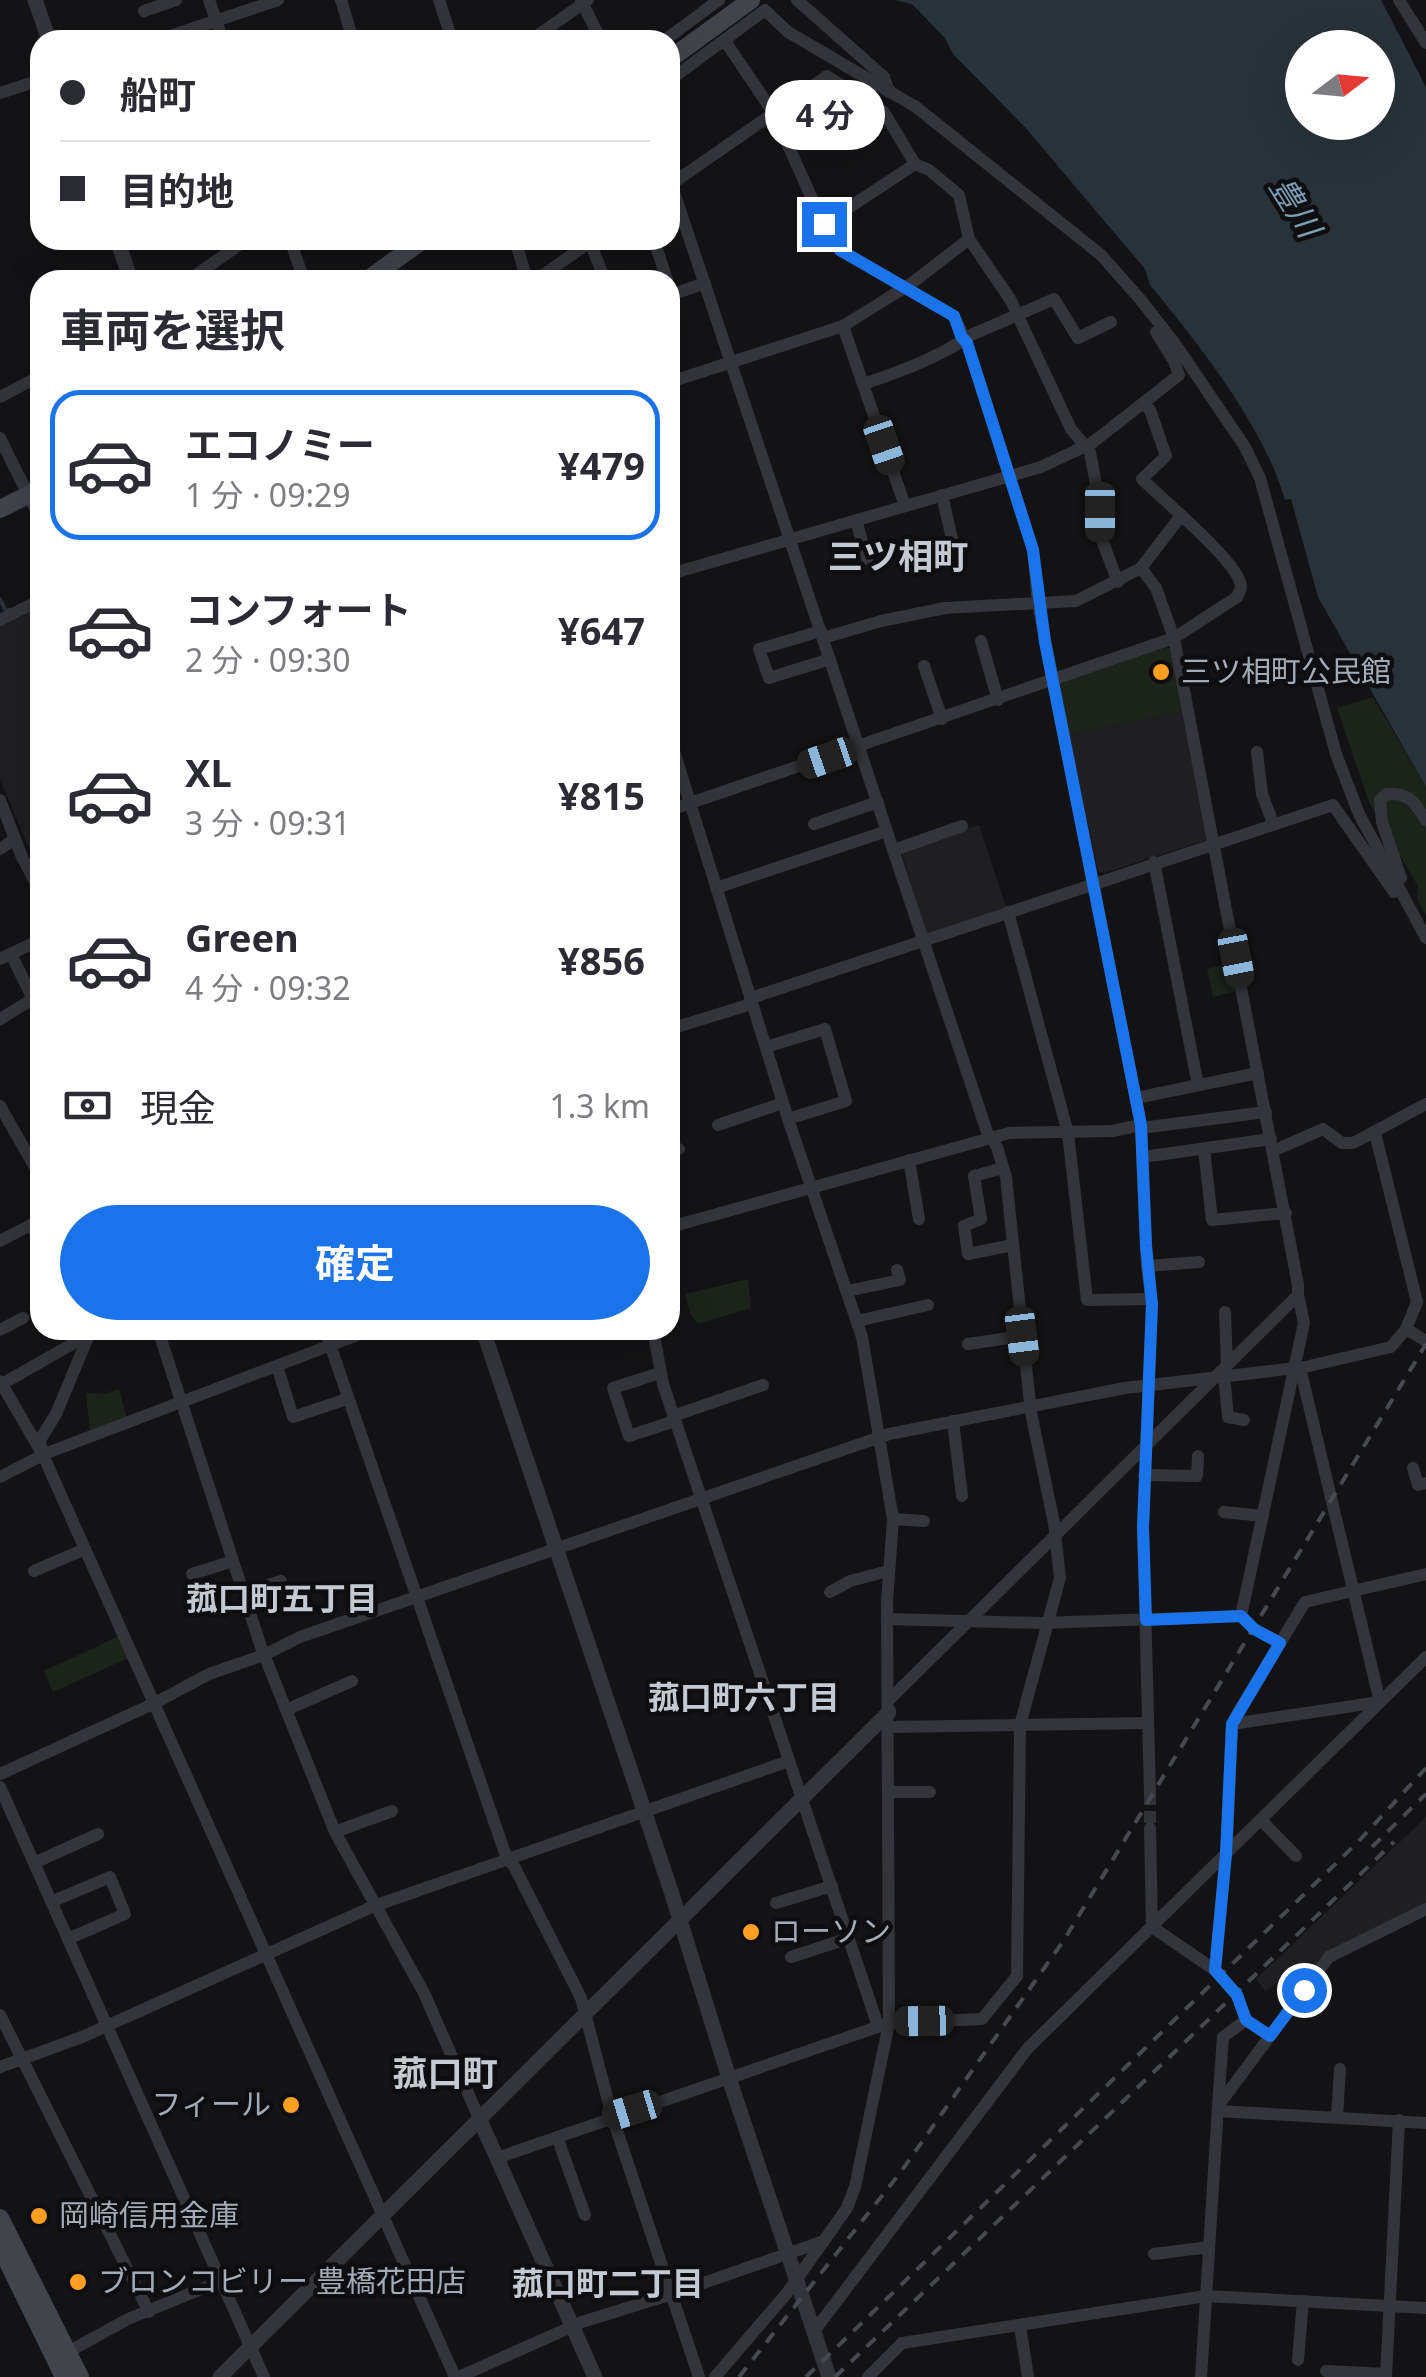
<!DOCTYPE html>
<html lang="ja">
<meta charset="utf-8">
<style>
body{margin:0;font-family:"Noto Sans","Noto Sans JP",sans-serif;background:#f2f2f3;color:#2b2b33;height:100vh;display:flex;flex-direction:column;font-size:38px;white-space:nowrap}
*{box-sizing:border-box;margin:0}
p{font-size:32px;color:#7c7c81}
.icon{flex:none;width:55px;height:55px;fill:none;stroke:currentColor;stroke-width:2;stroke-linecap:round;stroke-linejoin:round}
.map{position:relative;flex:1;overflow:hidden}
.sheet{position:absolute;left:30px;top:270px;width:650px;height:1070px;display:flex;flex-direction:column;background:#fff;border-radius:30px;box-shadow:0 10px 40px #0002}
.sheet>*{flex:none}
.hud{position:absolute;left:30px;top:30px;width:650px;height:220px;border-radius:30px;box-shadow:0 10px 40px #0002;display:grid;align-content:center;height:220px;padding:0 30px;background:#fff}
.needle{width:65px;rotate:74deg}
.fabs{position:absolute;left:1285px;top:30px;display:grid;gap:20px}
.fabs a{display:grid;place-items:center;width:110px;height:110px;border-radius:50%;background:#fff;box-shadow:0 10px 40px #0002;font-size:50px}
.end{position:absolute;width:45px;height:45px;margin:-22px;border:12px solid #1a73e8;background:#fff;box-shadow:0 0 0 5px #fff}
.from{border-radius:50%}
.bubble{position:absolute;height:70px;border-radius:35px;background:#fff;box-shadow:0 10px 40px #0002;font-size:32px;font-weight:700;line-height:70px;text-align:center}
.car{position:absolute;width:30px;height:60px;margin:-30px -15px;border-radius:12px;box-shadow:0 0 8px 2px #0007;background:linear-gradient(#222 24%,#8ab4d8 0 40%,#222 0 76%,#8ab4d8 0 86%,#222 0)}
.hud b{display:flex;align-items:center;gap:35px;height:95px;font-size:38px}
.hud b+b{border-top:2px solid #e1e1e2}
.hud i{width:25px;height:25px;background:#2b2b33}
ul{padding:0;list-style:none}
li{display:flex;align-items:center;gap:30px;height:150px;margin:0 20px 15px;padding:0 10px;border:5px solid transparent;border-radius:30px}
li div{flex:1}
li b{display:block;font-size:38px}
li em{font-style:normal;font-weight:700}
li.active{border-color:#1a73e8}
li>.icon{width:90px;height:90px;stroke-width:1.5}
h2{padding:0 30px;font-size:45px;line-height:120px}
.pay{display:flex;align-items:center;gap:25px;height:110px;padding:0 30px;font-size:38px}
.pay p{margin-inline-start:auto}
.action{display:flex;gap:20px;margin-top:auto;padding:20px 30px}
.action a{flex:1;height:115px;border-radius:60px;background:#1a73e8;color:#fff;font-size:40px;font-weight:700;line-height:115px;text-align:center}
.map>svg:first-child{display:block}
.built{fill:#1f1f22}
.green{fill:#1b231b}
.water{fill:#283339;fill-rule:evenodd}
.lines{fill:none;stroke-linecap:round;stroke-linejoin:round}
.stream{stroke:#283339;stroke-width:4}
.minor-tunnel{stroke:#303135;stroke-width:12;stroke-dasharray:12 6;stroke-linecap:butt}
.minor{stroke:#34353a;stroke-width:12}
.tertiary{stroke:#34353a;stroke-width:15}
.secondary{stroke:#41444a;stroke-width:18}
.rail{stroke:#46494f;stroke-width:4;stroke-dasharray:12 10;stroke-linecap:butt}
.route{stroke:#1a73e8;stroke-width:12}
.poi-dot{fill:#fe9f22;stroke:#0e0e10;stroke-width:4}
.labels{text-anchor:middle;stroke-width:9;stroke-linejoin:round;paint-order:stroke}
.poi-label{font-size:30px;fill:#a3abb6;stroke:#0e0e10;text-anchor:start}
.water-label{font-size:32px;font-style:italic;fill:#789db4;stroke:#0e0e10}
.neighbourhood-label{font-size:32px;font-weight:bold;fill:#c5c9d2;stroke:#0e0e10}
.quarter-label{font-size:35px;font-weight:bold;fill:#c5c9d2;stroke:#0e0e10}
</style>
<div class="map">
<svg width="1426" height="2377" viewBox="0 0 1426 2377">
<rect width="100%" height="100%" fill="#131315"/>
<g class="built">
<path d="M40 604V874L0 780V626Z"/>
<path d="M1184 711 1209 834 1206 840 1104 873 1098 871 1069 734Z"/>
<path d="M979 825 1006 907 930 934 926 933 901 851Z"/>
<path d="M1426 1817V1905L1327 1953 1300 1983 1288 1975 1265 1991 1256 1979Z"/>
</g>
<g class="green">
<path d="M1167 647 1172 649 1184 711 1069 734 1058 683Z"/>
<path d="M1373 697 1426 787V916L1417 899 1418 886 1369 802 1337 708Z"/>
<path d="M1231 963 1237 991 1213 997 1207 969Z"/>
<path d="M748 1279 751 1308 698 1324 690 1314 685 1294Z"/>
<path d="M119 1389 127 1419 90 1433 86 1393 104 1394Z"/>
<path d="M119 1636 129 1658 53 1692 44 1671Z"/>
</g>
<path class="water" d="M895 0H1381L1426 87V787L1318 597 1291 499 1285 500C1265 428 1198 343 1150 285L1145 269 1024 126 954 55 944 37 912 4ZM1302 48H1378V122H1302Z"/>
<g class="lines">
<path class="stream" d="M0 599 6 611 9 610"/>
<path class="minor-tunnel" d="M1150 1793V1828"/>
<g class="minor">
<path d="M209 0 223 40"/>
<path d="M341 0 353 40"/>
<path d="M439 0 452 40"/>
<path d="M581 0 601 40"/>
<path d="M797 0 884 77 889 92"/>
<path d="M1399 0 1426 43"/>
<path d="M144 11 176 0"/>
<path d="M158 40 278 0"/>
<path d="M531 40 588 0"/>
<path d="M665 40 719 0"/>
<path d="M725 41 773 112 829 236 840 250 954 316 967 343 1033 550 1038 604 1141 1125 1147 1266 1152 1304 1143 1527 1150 1793"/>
<path d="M670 80 765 10 788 32 916 107 1101 255 1140 299 1176 345 1245 447 1260 478 1336 754 1359 814 1426 938"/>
<path d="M0 93 40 80"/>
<path d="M670 185 827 76 884 112 915 164 929 170 959 195 969 239 1010 299 1071 429 1090 452 1100 506V535L1118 582"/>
<path d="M824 224 915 164"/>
<path d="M290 240 304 280"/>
<path d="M515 240 527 280"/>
<path d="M654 240 667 280"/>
<path d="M590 242 605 280"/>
<path d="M189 280 246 240"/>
<path d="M536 280 593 240"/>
<path d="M670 291 671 295 705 283"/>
<path d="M843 326 905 506"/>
<path d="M670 382 843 326 912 283 969 239"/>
<path d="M864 384C901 371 938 358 971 335L1054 299 1078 338 1111 322"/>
<path d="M0 397 40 376"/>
<path d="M0 438 40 518"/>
<path d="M942 495 955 552"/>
<path d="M856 520 867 559"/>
<path d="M1141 568 1180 517"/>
<path d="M670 574 1041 467 1092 443 1179 375 1174 361 1156 332"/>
<path d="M0 620 40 600"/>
<path d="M821 631 759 649 769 678 830 659"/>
<path d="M823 638 881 621 945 608 1076 601 1141 568 1156 588 1174 638 1298 1285V1295L889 1700"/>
<path d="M981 641 998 700"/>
<path d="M924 666 942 719"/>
<path d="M670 738 788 1119 862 1337 893 1519 887 1602 889 2023 855 2187 847 2208 787 2293 715 2377"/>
<path d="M1257 752 1262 794 1273 823"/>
<path d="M0 800 22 857 40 891"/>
<path d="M670 810 1174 638 1237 597C1240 591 1242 589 1240 582 1233 558 1163 500 1142 479L1166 456 1150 410 1144 404"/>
<path d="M814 824 878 802"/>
<path d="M0 849 15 839"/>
<path d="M894 850 962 826"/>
<path d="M1154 862 1198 1085"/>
<path d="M1401 878 1382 822 1380 800 1386 794C1409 792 1415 803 1426 820"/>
<path d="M716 888 887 831"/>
<path d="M1008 912 1068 1133 1087 1300 1151 1299"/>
<path d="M0 959 40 940"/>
<path d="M0 1019 33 999 11 954"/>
<path d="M670 1029 745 1006 757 996 1333 805 1394 892"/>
<path d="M766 1047 825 1029 846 1101 788 1119"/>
<path d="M1136 1098 1258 1073"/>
<path d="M0 1106 40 1176"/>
<path d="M718 1125 783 1103"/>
<path d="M1141 1128 1266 1112"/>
<path d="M1204 1149 1212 1220 1286 1213"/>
<path d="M1273 1151 1323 1129 1342 1143H1353L1426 1104"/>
<path d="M670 1152 679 1149"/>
<path d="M1143 1157 1271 1139"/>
<path d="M909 1160 919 1219"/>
<path d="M1003 1168 974 1176 981 1219 964 1226 968 1254 1013 1245"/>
<path d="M31 1225 40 1241"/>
<path d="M670 1227 1009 1133 1112 1131 1141 1125"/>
<path d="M0 1241 40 1220"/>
<path d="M1147 1266 1199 1262"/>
<path d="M847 1291 900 1280 897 1270"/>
<path d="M1225 1312 1227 1365"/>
<path d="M857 1321 928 1305"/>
<path d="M1406 1329 1426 1341"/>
<path d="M0 1330 23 1318"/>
<path d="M158 1330 261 1647 335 1832 424 1993 479 2118"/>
<path d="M325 1330 507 1859 514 1866 581 1998 612 2116 699 2377"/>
<path d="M653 1330 663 1384 878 2026"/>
<path d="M968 1344 1022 1336"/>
<path d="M277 1366 293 1417 347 1399"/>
<path d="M660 1373 613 1388 629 1436 675 1421"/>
<path d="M1224 1375 1228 1417 1244 1420"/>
<path d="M0 1381 43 1455 455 2377"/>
<path d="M2 1384 74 1343 86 1341"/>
<path d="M673 1416 763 1385"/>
<path d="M953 1421 962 1496"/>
<path d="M42 1453 40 1440 56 1414 91 1330"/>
<path d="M1413 1468 1418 1485 1426 1483"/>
<path d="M1144 1475 1197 1476 1198 1456"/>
<path d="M0 1477 47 1453 371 1330"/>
<path d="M1224 1512 1263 1516"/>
<path d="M893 1519 924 1521"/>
<path d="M34 1571 85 1549"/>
<path d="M192 1574 233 1561"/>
<path d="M830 1592 850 1581 888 1571"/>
<path d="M243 1593 281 1581"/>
<path d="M1241 1616 1254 1629 1280 1643"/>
<path d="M887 1619 1041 1623 1241 1616 1304 1323 1298 1295"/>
<path d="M286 1710 352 1681"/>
<path d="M1232 1724 1380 1702 1300 1368"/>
<path d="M889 1727 1148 1723"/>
<path d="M0 1774 155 1703 209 1674 264 1655 300 1637 889 1434 1125 1388 1305 1367 1391 1347 1406 1329 1417 1302 1375 1133"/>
<path d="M0 1787 264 2377"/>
<path d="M889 1792H930"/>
<path d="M1261 1820 1296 1856"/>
<path d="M1150 1828 1152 1927 1215 1970 1237 1995 1246 2020 1270 2036"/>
<path d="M335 1832 392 1811"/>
<path d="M34 1863 98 1834"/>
<path d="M51 1902 110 1877 125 1914 68 1939"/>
<path d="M776 1903 832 1886"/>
<path d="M791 1957 849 1938"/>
<path d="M1215 1970 1227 1841 1232 1724 1237 1714 1305 1602 1426 1574"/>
<path d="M0 2015 149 2312"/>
<path d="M0 2067 82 2037 374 1906 789 1761"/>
<path d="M1218 2105 1223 2037 1246 2020"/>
<path d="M1218 2111 1426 2123"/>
<path d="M1337 2117 1340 2069"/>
<path d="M557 2137 585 2215"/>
<path d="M497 2158 889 2023 982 2019 1017 1976 1020 1725 1060 1578 1054 1523 1031 1413 1006 1177 997 1147 987 1132 670 180"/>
<path d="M1154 2254 1209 2247"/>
<path d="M1020 2326 1028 2377"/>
<path d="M815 2330 1028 2048 1426 1657"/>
<path d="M68 2352 128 2319 221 2281"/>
<path d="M1298 2360 1303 2301"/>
<path d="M1326 2371 1386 2374"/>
<path d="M459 2377 582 2322 672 2294 824 2241"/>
<path d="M868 2377 902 2343 1206 2296 1426 2308"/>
<path d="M1201 2377 1218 2106 1329 1957 1426 1909"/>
<path d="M1386 2377 1399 2120"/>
</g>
<g class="tertiary">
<path d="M35 0 49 40"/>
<path d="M117 240 131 280"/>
<path d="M483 1330 671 1891 729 2078 829 2377"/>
<path d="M479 2118 595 2377"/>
<path d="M220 2377 889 1712"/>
</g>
<g class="secondary">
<path d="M670 59 751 0"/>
<path d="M367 280 423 240"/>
<path d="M0 509 40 489"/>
<path d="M0 2218 80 2377"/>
<path d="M0 2246 64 2377"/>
</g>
<g class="rail">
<path d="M1372 1847 1426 1794"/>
<path d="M739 2377 900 2173 1064 1940 1426 1344"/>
<path d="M806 2377 1357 1843 1426 1768"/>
<path d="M835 2377 1394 1842"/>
</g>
</g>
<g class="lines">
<path class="route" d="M824 224 840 250 954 316 961 336 967 343 1033 550 1045 642 1141 1125 1146 1246 1152 1304 1143 1527 1146 1620 1241 1616 1254 1629 1280 1643 1232 1724 1226 1854 1215 1970 1237 1995 1246 2020 1270 2036 1304 1990"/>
</g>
<g class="poi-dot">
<circle cx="1161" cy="672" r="10"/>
<circle cx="751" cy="1932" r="10"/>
<circle cx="291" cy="2105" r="10"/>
<circle cx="39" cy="2216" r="10"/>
<circle cx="78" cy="2282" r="10"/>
</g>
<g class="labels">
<g class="poi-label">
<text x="1181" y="682">三ツ相町公民館</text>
<text x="771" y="1942">ローソン</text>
<text x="271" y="2115" text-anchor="end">フィール</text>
<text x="59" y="2226">岡崎信用金庫</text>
<text x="98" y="2292">ブロンコビリー 豊橋花田店</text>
</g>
<g class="water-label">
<text transform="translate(1295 207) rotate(58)" y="11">豊川</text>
</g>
<g class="neighbourhood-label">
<text x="282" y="1610">菰口町五丁目</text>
<text x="744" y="1709">菰口町六丁目</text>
<text x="608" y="2295">菰口町二丁目</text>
</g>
<g class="quarter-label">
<text x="898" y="569">三ツ相町</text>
<text x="445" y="2086">菰口町</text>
</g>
</g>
</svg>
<div class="fabs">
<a><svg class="needle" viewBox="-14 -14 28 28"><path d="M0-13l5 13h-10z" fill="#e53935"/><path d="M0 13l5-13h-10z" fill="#7c7c81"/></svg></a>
</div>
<i class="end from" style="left:1304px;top:1990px"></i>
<i class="end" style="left:824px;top:224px"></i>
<div class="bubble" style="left:765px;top:80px;width:120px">4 分</div>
<i class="car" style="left:884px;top:445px;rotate:161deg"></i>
<i class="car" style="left:1100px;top:512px;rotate:180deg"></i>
<i class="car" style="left:827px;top:758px;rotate:251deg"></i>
<i class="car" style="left:1236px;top:958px;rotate:169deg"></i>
<i class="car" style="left:1022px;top:1336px;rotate:173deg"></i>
<i class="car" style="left:924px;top:2021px;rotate:269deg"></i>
<i class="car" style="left:632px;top:2110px;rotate:253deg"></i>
<div class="hud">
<b><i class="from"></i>船町</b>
<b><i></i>目的地</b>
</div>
<section class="sheet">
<h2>車両を選択</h2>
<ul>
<li class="active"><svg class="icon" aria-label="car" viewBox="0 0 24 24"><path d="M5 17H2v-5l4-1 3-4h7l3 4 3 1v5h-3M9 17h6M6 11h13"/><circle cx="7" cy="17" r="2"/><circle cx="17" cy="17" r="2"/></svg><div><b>エコノミー</b><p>1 分 · 09:29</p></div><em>¥479</em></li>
<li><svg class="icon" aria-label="car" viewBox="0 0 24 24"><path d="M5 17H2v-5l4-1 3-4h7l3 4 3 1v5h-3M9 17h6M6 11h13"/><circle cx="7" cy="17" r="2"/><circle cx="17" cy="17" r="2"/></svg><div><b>コンフォート</b><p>2 分 · 09:30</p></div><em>¥647</em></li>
<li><svg class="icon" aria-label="car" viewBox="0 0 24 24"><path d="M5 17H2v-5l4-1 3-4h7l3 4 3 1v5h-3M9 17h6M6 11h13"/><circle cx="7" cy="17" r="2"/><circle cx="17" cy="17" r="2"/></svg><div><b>XL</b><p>3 分 · 09:31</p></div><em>¥815</em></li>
<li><svg class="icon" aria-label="car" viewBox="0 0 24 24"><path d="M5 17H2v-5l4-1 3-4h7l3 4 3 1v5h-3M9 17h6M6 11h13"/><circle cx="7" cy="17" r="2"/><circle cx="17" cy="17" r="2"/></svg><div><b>Green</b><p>4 分 · 09:32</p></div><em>¥856</em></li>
</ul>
<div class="pay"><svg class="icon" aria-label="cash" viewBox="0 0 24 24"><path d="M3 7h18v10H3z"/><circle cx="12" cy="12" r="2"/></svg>現金<p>1.3 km</p></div>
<div class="action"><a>確定</a></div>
</section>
</div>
